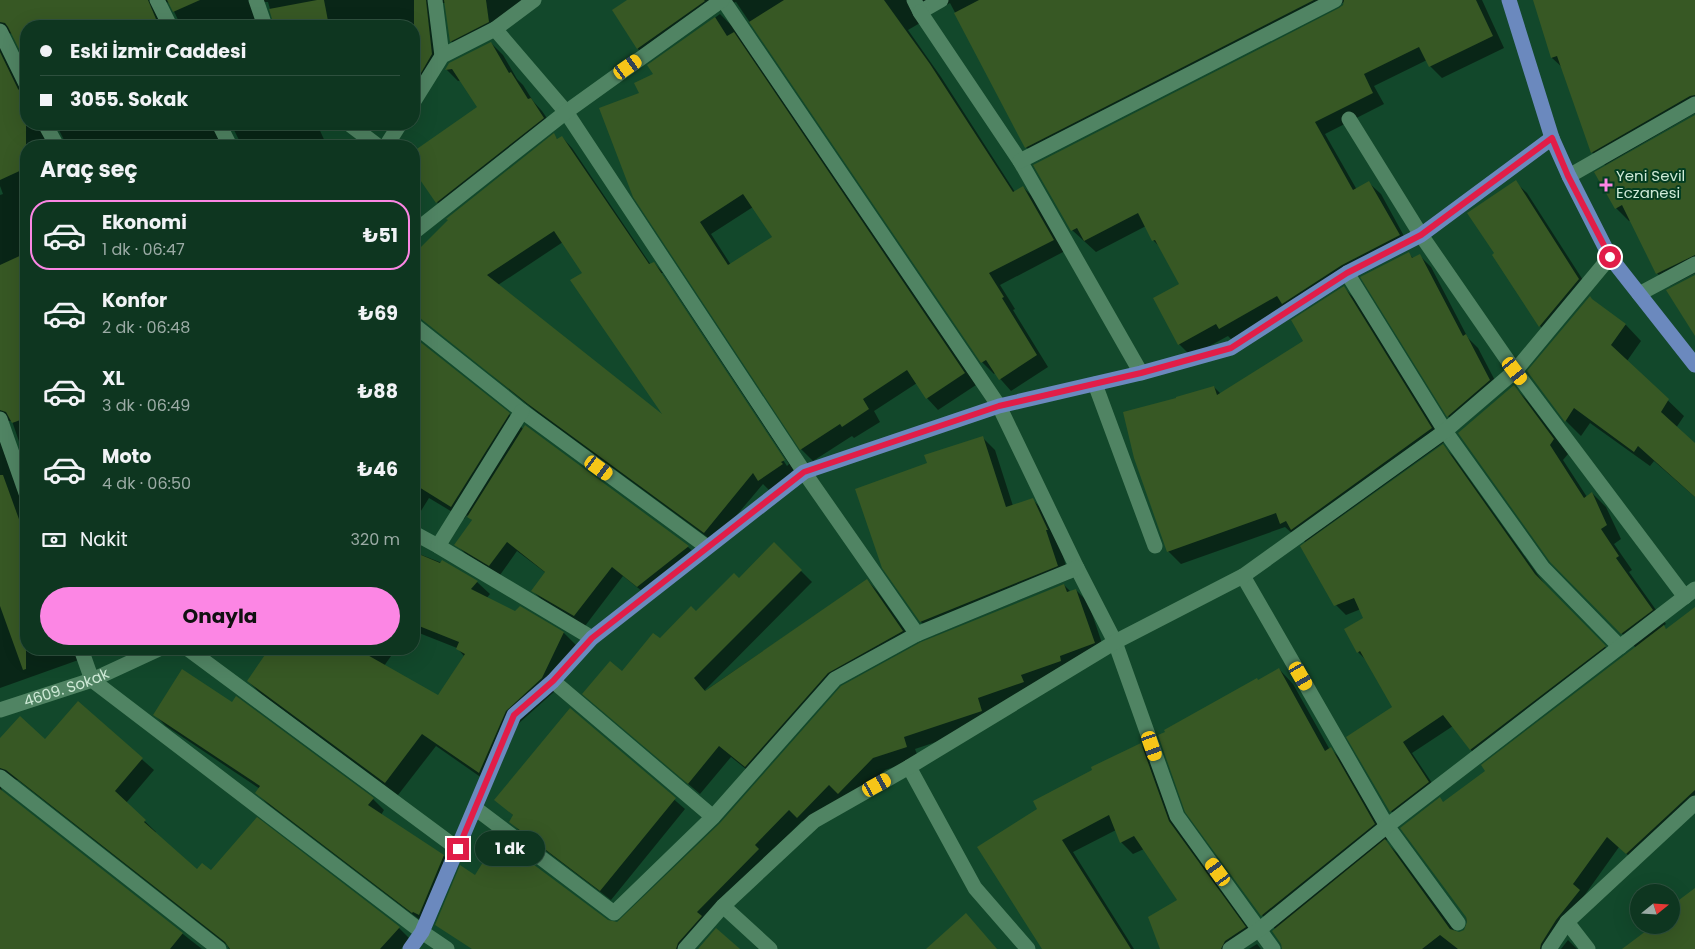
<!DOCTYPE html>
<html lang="tr">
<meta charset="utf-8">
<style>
body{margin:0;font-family:Poppins,sans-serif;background:#173e29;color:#f1f3f6;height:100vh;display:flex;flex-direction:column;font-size:19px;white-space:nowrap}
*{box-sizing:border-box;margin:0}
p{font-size:16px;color:#9baba5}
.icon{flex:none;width:28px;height:28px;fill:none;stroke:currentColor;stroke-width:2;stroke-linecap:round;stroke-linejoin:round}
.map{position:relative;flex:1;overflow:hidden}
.sheet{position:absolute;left:20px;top:140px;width:400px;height:515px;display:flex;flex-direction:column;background:#0e3620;border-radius:20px;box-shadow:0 5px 20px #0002,0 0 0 1px #2e503e}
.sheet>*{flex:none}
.hud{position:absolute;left:20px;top:20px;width:400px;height:110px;border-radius:20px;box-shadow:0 5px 20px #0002,0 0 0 1px #2e503e;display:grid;align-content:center;height:110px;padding:0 20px;background:#0e3620}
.needle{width:32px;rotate:72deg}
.buttons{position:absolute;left:1630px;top:884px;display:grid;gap:10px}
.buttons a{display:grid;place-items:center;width:50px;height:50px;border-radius:50%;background:#0e3620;box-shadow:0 5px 20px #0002,0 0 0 1px #2e503e;font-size:25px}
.end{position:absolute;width:22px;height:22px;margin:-11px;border:6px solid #e11d48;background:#fff;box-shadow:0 0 0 2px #fff}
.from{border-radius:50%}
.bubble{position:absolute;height:35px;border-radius:18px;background:#0e3620;box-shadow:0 5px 20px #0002,0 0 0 1px #2e503e;font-size:16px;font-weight:700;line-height:35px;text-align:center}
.car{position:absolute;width:15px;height:30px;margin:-15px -8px;border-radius:6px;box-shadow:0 0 4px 1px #0007;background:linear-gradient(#f5c518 24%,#345 0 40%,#f5c518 0 76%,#345 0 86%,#f5c518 0)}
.hud b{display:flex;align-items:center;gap:18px;height:48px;font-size:19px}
.hud b+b{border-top:1px solid #2e503e}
.hud i{width:12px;height:12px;background:#f1f3f6}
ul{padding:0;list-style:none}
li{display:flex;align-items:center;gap:15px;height:70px;margin:0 10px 8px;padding:0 10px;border:2px solid transparent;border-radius:20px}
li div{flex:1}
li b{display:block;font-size:19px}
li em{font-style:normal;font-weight:700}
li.on{border-color:#fc86e4}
li>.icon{width:45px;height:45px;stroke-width:1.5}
h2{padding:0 20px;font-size:22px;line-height:60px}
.pay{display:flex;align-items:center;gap:12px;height:55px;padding:0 20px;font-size:19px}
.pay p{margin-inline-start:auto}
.button{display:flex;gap:10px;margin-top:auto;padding:10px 20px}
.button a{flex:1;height:58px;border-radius:30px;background:#fc86e4;color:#111;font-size:20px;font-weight:700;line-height:58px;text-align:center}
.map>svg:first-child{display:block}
.shadow{fill:#0007;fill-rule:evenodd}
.building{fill:#375824;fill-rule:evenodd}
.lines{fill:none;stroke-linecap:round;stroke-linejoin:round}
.minor{stroke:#508463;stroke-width:15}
.major{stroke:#6b89be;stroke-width:15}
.route{stroke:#e11d48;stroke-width:6}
.poi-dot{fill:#fc86e4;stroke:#033d21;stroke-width:2}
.labels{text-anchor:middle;stroke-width:4;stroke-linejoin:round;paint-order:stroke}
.poi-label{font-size:15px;fill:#cfead7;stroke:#033d21;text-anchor:start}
.street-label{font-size:15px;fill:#cfead7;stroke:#033d21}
</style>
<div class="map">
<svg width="1695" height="949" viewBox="0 0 1695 949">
<rect width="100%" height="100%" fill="#12482b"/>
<g class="shadow">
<path d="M0 0H537L462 52 451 41 446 3H441L443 66 432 84 414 86V26H275L268 2H265L261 5 262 26H181L170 3 165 2V26H26V60L13 34 8 33 2 47 26 94V124H317L327 146H240V142L232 126 227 127 224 146H67L57 126 53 127 51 146H26V462L12 421H8L2 435 26 503V649H108L98 652 89 651 84 658 0 688V195L3 194 0 186Z"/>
<path d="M630 0H1482L1504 48 1442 78 1430 66 1427 60 1374 86 1384 104 1325 134 1357 190 1369 183 1381 194 1410 247 1231 339 1228 336 1191 356 1179 344 1155 299 1180 285 1160 247 1153 240 1146 226 1096 252 1072 230 1340 9 1346 1 1037 159 1026 147 950 3 937 10 929 2 920 23 908 30 941 77 1015 192 1023 187 1035 199 1065 251 1000 285 1015 309 1013 310 1048 367 1011 391 995 373 994 374 982 362 736 2 728 4 650 60 638 49 614 10Z"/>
<path d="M1535 0H1695V113L1605 165 1592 152 1563 68 1552 58Z"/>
<path d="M720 14 732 26 976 385 938 410 927 398 917 383 874 411 880 422 854 438 852 436 813 461 801 449 641 94 655 74 649 66ZM753 207 773 238 731 265 711 234Z"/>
<path d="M491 43 503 55 517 79 523 85 533 101 542 111 555 130 448 214 437 202 414 169V153L479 107 462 80 458 81 446 69Z"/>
<path d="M1695 116V273L1670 286 1657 273 1631 220 1629 221 1616 208 1596 173Z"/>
<path d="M554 135 558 140 562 137 572 148 651 265 654 263 664 274 794 470 791 472 792 475 769 490 763 484 714 542 539 414 493 376 414 296V256L449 221ZM563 242 583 273 667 419 498 285ZM660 273H663L789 464 787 466Z"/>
<path d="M1515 182 1527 193 1590 291 1552 338 1540 326 1494 255Z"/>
<path d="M1408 253 1414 259 1419 255 1431 267 1468 338 1478 348 1501 392 1460 428 1448 416Z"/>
<path d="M1344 288 1356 300 1444 442 1305 542 1297 534 1294 535 1285 527 1181 564 1168 551 1214 387 1221 394 1305 342Z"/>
<path d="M1595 303 1626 325 1641 341 1627 361 1684 416 1676 428 1695 445V497L1654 461 1650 466 1590 423 1581 436 1566 421 1529 371Z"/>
<path d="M414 338 509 414 523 429 525 426 688 547 698 556 648 596 623 576 585 626 543 601 533 591 546 573 517 551 500 575 466 554 456 544 473 521 467 515 464 519 429 498 414 522Z"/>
<path d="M1513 386 1527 400 1568 454 1563 460 1587 497 1592 493 1606 507 1621 539 1614 544 1632 570 1629 572 1666 624 1663 626 1667 630 1695 608V812L1639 865 1619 847 1584 896 1557 949H1283L1276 930 1262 915 1186 811 1258 681 1279 669 1293 684 1330 750 1331 749 1345 763 1388 839 1385 841 1397 853 1456 933 1465 931 1468 927 1444 803 1487 771 1636 648 1551 561Z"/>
<path d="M982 437 995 450 1013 506 1032 499 1045 512 1059 543 1070 579 934 635 921 622 884 568 929 464Z"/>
<path d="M1443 446 1453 456 1545 585 1615 657 1481 760 1471 750 1453 726 1412 753 1438 792 1401 821 1391 811 1394 707 1368 662 1358 652 1345 629 1365 618 1361 609 1346 615 1336 605Z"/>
<path d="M774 544 812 582 702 693 867 580 878 592 914 643 840 684 757 778 731 757 700 794 596 705 622 673 660 640 739 580Z"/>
<path d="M414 552 442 563 477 582 490 594 486 599 515 613 520 607 564 633 577 646 555 691 518 724 492 785 436 746 398 795 261 694 248 681 271 649H396L384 666 438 697 464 656 457 648 414 631Z"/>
<path d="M1064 585 1071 592 1076 590 1088 602 1106 655 993 723 915 749 919 759 885 770 851 805 810 829 802 821 766 858 695 949H486L475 876 608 922 618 923Z"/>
<path d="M78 703 154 770 126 803 156 832 155 833 197 871 211 872 399 928 410 939 401 949H229L227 945 18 780 9 779 1 787 2 792 202 949H0V740H45Z"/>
<path d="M571 710 685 809 611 900 520 831 510 821 514 816 496 799Z"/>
<path d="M155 715 373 799 384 810 381 815 444 856 455 867 424 923 268 804 257 793 260 789 166 726Z"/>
<path d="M1141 745 1153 757 1181 834 1257 940 1243 949H1162L1178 901 1144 849 1133 854 1121 842 1116 830 1073 852 1134 949H1044L979 847Z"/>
<path d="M1568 940 1577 949H1561Z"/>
<path d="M1257 944 1261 949H1249Z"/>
</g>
<g class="building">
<path d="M0 0H148L156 19 154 20 156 26H26V63L8 27 5 23 0 22Z"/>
<path d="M167 0H200L173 12Z"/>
<path d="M317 0H324L329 26H274L269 9Z"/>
<path d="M414 0H426L432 54 421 73H414Z"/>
<path d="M444 0H486L489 22 450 42Z"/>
<path d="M627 0H704L705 1 637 49 612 10Z"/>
<path d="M784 0H884L930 64 1013 192 1023 186 1054 240 989 273 1004 297 1002 298 1037 355 999 380 986 360 981 363 749 22Z"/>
<path d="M979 0H1314L1025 148 954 13Z"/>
<path d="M1344 0H1476L1493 36 1429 67 1419 47 1364 74 1373 93 1315 122 1353 190 1369 181 1400 235 1342 265 1282 304 1277 296 1219 329 1216 324 1178 345 1153 298 1179 284 1155 240 1152 241 1138 213 1084 241 1077 228 1071 231 1033 165 1339 8 1343 5Z"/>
<path d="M1533 0H1695V95L1690 96 1591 153 1557 56 1551 58Z"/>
<path d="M715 17 727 36 734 32 965 373 926 399 907 370 863 399 869 409 842 427 840 424 800 450 633 197 599 108 639 93 634 83 653 74 647 65ZM743 194 772 237 728 265 700 222Z"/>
<path d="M491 42 509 73 511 72 528 99 531 98 544 118 436 203 414 171V151L477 107 452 69 445 70 449 63Z"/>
<path d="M0 52 18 89 21 92 26 93V168L0 180Z"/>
<path d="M1695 115V255L1656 274 1622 205 1615 209 1594 172Z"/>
<path d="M554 133 557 139 562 136 649 264 654 262 785 460 781 462 783 464 758 481 753 473 704 533 528 404 420 318 414 316V254L448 220 446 219ZM554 231 582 273 570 280 662 414 487 275Z"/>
<path d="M1516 180 1579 279 1539 327 1492 255 1494 253 1467 213Z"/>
<path d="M1409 252 1412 258 1420 254 1463 336 1466 334 1490 380 1447 417 1360 277Z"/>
<path d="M26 253V418L12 423 6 412 0 410V265Z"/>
<path d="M1695 275V336L1666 290Z"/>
<path d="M1344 286 1432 428 1291 530 1286 521 1280 524 1276 513 1167 552 1134 458 1123 412 1176 398V397L1214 386 1217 395 1303 341 1291 320Z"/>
<path d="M1590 296 1592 299 1626 324 1611 345 1669 399 1661 412 1695 443V497L1638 446 1634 452 1574 408 1565 422 1527 371Z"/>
<path d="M414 337 510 413 451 507 414 484Z"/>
<path d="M1514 385 1554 439 1550 445 1584 498 1592 492 1607 525 1601 529 1619 556 1616 558 1653 610 1621 634 1550 562 1458 433Z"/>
<path d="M525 425 689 546 637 587 612 567 574 616 531 591 545 572 507 542 489 566 454 545 472 520 467 517Z"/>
<path d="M983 436 1006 507 1033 498 1048 530H1046L1058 566 920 622 882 568 855 489 927 463 924 455Z"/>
<path d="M1443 444 1535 574 1606 646 1470 750 1443 715 1403 742 1429 782 1390 812 1346 737 1392 707 1360 651 1357 653 1344 629 1363 618 1354 598 1334 606 1300 546Z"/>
<path d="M0 475H3L20 522 26 519V669L23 670 0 606Z"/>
<path d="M774 542 802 570 694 678 705 691 867 579 903 631 828 673 745 767 719 746 688 784 582 694 610 661 622 671 653 633 660 638 691 606 696 611 734 573 739 578Z"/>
<path d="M414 552 440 563 442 560 478 581 471 589 515 611 520 606 564 632 542 678 506 711 479 773 422 734 385 783 247 681 269 649H357L438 695 465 654 456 649 459 642 414 624Z"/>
<path d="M1064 584 1067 592 1076 589 1095 643 1060 656 1061 661 1021 675 1024 682 978 698 982 711 904 737 907 747 873 758 838 794 829 785 797 818 789 810 755 845 759 849 697 912 702 916 678 943 676 949H472L435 925 460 865 475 875 498 838 608 920 617 922 720 823 841 686 921 642Z"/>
<path d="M1695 607V790L1626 854 1607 837 1573 884 1580 890 1556 920 1541 944 1540 949H1458L1440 935 1422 949H1282L1281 944 1272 931 1385 839 1450 929 1459 932 1464 930 1467 922 1466 917 1400 828 1440 797 1443 802 1485 771 1481 765 1664 625 1666 629Z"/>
<path d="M1279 668 1325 751 1331 747 1375 824 1261 916 1185 812 1158 735 1165 732 1164 730 1257 678 1258 680Z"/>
<path d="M182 669 232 702 236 696 374 798 368 805 444 855 419 915 413 912 412 913 255 793 260 786 153 715Z"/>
<path d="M78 701 143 758 115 791 146 820 144 822 197 869 202 863 211 870 257 817 400 927 380 949H230L225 942 6 770 0 768V738L20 716 45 739Z"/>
<path d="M570 708 676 798 600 891 509 822 513 815 494 800Z"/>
<path d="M1141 743 1169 821 1246 927 1225 941 1221 949H1160L1148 917 1177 900 1134 836 1120 843 1109 815 1062 840 1131 949H1042L977 847 1037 809 1033 801 1092 770 1091 767Z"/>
<path d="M0 789 183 933 170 949H0Z"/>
<path d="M1695 888V949H1622L1654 925H1671V906Z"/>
<path d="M966 913 997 949H926Z"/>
<path d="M716 928 740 949H698Z"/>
</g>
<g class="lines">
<g class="minor">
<path d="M157 0 170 26"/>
<path d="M256 0 265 26"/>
<path d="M435 0 442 56"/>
<path d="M723 0 999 406 1077 568 1115 642 1177 816 1273 949"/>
<path d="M914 0 920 12 941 0"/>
<path d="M920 12 1020 161 1141 373"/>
<path d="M495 29 566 112 804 472 917 634"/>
<path d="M0 31 26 84"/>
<path d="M414 101 442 56 495 29 534 0"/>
<path d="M1349 119 1421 235 1515 371 1685 597"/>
<path d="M45 124 57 146"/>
<path d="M219 124 230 146"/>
<path d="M349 124 378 146"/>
<path d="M386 146 400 124"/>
<path d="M1020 161 1335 0"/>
<path d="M1569 176 1695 104"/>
<path d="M414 232 566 112 722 0"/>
<path d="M1347 273 1445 431 1543 568 1620 647"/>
<path d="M1639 294 1695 264"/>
<path d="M414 325 522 411 707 547"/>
<path d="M1095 384 1155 546"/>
<path d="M0 419 26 493"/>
<path d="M414 533 438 546 592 638"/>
<path d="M438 546 522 411"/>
<path d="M1243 576 1387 826 1458 923"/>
<path d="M81 649 92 680 422 932 447 949"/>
<path d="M188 649 458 849"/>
<path d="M553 681 713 817"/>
<path id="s1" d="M0 710 92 680 159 649"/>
<path d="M909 767 975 888 1028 949"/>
<path d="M0 777 219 949"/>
<path d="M475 808 614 913 713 817 835 679 917 634 1077 568"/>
<path d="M723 906 770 949"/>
<path d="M1567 922 1588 949"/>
<path d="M685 949 723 906 814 821 909 767 1115 642 1243 576 1445 431 1515 371 1610 257"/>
<path d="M1230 949 1260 929 1387 826 1695 589"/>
<path d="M1549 949 1567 922 1695 803"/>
</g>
<g class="major">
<path d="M1509 0 1552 138 1569 176 1610 257 1695 365"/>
<path d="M410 949 422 932 514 715 553 681 592 638 804 472 999 406 1141 373 1231 348 1347 273 1421 235 1552 138"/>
</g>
</g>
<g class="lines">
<path class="route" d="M458 849 514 715 553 681 592 638 804 472 999 406 1141 373 1231 348 1347 273 1421 235 1552 138 1568 176 1610 257"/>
</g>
<path class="poi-dot" d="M1603.5 177.5h5v5h5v5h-5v5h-5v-5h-5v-5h5z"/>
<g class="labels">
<g class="poi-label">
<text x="1616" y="181">Yeni Sevil<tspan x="1616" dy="17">Eczanesi</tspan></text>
</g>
<g class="street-label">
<text dy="5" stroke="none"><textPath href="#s1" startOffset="70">4609. Sokak</textPath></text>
</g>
</g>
</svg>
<div class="buttons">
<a><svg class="needle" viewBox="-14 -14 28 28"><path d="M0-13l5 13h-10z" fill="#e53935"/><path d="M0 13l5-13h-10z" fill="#9baba5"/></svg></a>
</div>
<i class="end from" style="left:1610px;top:257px"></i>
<i class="end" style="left:458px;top:849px"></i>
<div class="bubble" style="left:475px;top:831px;width:70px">1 dk</div>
<i class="car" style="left:628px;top:67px;rotate:55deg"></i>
<i class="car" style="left:1515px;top:371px;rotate:143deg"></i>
<i class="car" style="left:599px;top:468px;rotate:126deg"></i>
<i class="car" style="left:1301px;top:676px;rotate:150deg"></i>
<i class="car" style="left:1152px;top:746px;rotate:161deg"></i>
<i class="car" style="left:877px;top:785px;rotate:61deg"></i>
<i class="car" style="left:1218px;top:872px;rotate:324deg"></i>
<div class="hud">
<b><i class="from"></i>Eski İzmir Caddesi</b>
<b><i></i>3055. Sokak</b>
</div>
<section class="sheet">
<h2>Araç seç</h2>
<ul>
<li class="on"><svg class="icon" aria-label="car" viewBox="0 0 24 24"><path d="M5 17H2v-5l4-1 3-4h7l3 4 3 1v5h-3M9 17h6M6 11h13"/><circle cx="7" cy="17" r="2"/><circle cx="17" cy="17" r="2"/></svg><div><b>Ekonomi</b><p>1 dk · 06:47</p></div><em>₺51</em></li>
<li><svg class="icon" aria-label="car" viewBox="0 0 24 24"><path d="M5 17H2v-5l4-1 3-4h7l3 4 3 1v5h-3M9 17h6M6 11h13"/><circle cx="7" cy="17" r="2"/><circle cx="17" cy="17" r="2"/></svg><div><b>Konfor</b><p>2 dk · 06:48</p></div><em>₺69</em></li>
<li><svg class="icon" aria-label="car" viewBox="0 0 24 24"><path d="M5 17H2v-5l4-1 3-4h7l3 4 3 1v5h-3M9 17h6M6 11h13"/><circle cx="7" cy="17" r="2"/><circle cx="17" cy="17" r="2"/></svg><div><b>XL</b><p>3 dk · 06:49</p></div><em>₺88</em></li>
<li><svg class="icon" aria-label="car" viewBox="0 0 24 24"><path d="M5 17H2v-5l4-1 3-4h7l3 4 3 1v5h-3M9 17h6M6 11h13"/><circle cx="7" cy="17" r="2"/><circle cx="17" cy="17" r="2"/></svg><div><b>Moto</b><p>4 dk · 06:50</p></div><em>₺46</em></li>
</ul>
<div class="pay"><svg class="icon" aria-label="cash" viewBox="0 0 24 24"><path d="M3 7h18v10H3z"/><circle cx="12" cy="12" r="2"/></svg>Nakit<p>320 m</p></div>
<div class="button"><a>Onayla</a></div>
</section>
</div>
